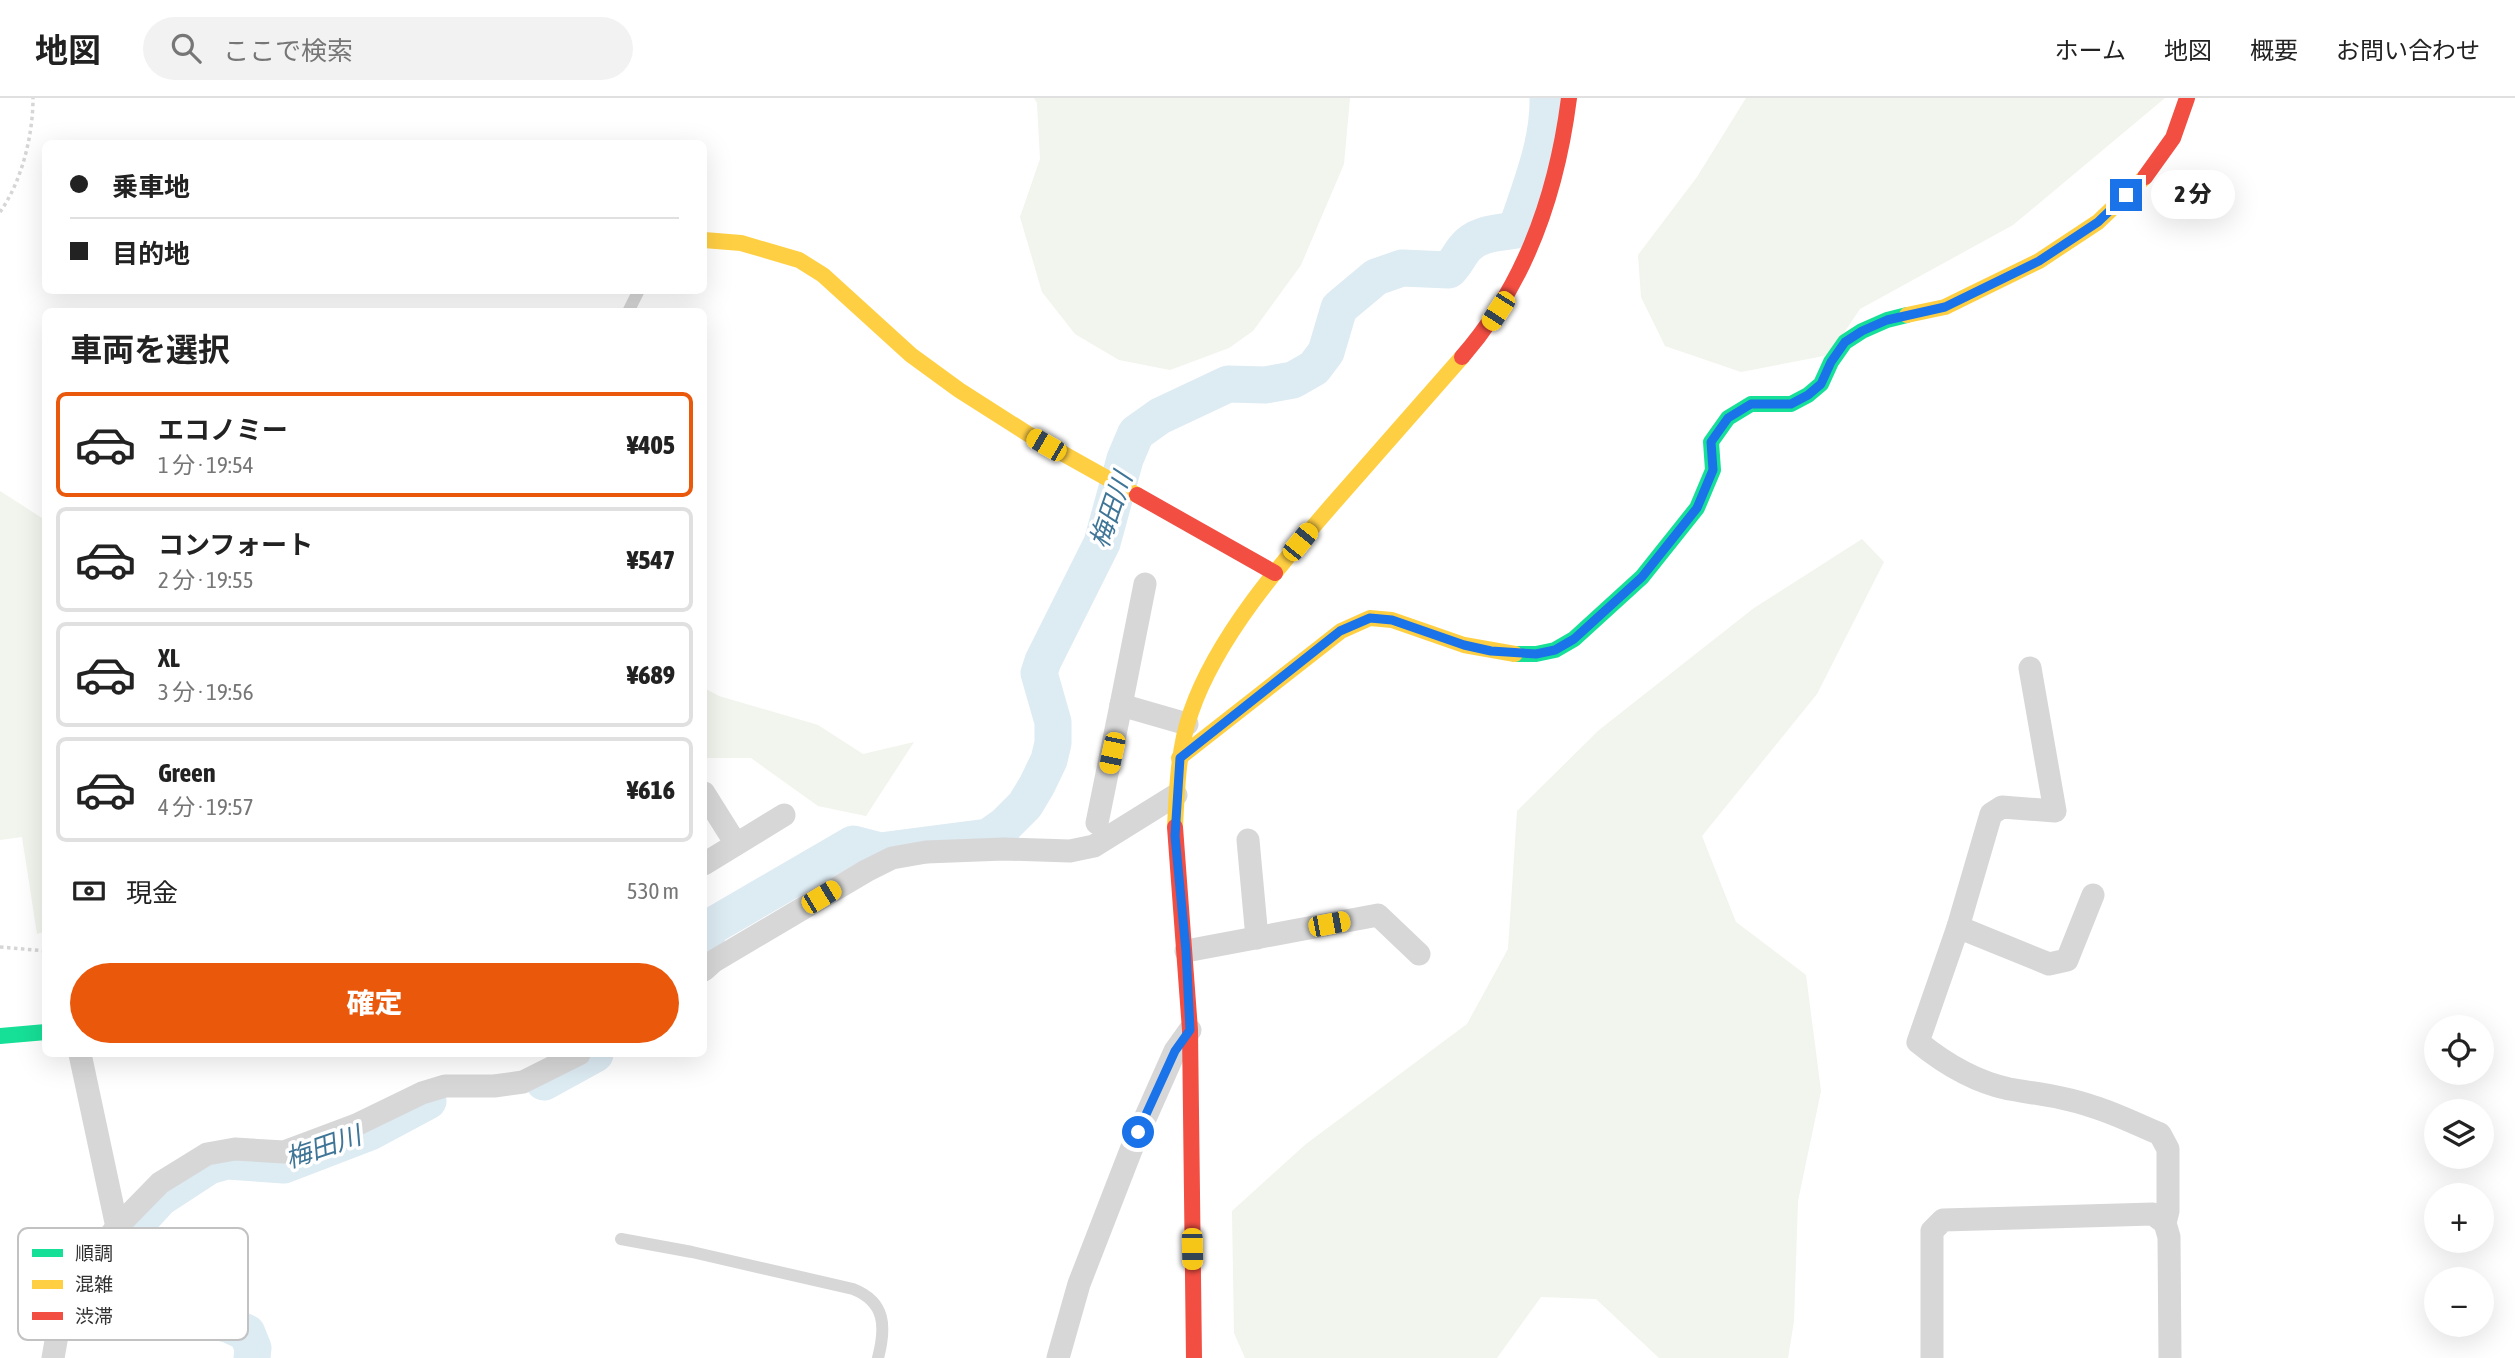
<!DOCTYPE html>
<html lang="ja">
<meta charset="utf-8">
<style>
body{margin:0;font-family:"Asap Condensed","Noto Sans JP",sans-serif;background:#f2f2f2;color:#222;height:100vh;display:flex;flex-direction:column;font-size:26px;white-space:nowrap}
*{box-sizing:border-box;margin:0}
p{font-size:23px;color:#767676}
.icon{flex:none;width:38px;height:38px;fill:none;stroke:currentColor;stroke-width:2;stroke-linecap:round;stroke-linejoin:round}
.map{position:relative;flex:1;overflow:hidden}
.drawer{position:absolute;left:42px;top:210px;width:665px;height:749px;display:flex;flex-direction:column;background:#fff;border-radius:10px;box-shadow:0 7px 28px #0002}
.drawer>*{flex:none}
.top-card{position:absolute;left:42px;top:42px;width:665px;height:154px;border-radius:10px;box-shadow:0 7px 28px #0002;display:grid;align-content:center;height:154px;padding:0 28px;background:#fff}
.fabs{position:absolute;left:2424px;top:917px;display:grid;gap:14px}
.fabs a{display:grid;place-items:center;width:70px;height:70px;border-radius:50%;background:#fff;box-shadow:0 7px 28px #0002;font-size:35px}
.end{position:absolute;width:32px;height:32px;margin:-16px;border:9px solid #1a73e8;background:#fff;box-shadow:0 0 0 4px #fff}
.from{border-radius:50%}
.bubble{position:absolute;height:49px;border-radius:24px;background:#fff;box-shadow:0 7px 28px #0002;font-size:23px;font-weight:800;line-height:49px;text-align:center}
.car{position:absolute;width:21px;height:42px;margin:-21px -10px;border-radius:9px;box-shadow:0 0 5px 2px #0007;background:linear-gradient(#f5c518 24%,#345 0 40%,#f5c518 0 76%,#345 0 86%,#f5c518 0)}
.top-card b{display:flex;align-items:center;gap:24px;height:66px;font-size:26px}
.top-card b+b{border-top:2px solid #e0e0e0}
.top-card i{width:18px;height:18px;background:#222}
ul{padding:0;list-style:none}
li{display:flex;align-items:center;gap:21px;height:105px;margin:0 14px 10px;padding:0 14px;border:4px solid #e0e0e0;border-radius:10px}
li div{flex:1}
li b{display:block;font-size:26px}
li em{font-style:normal;font-weight:800}
li.selected{border-color:#ea580c}
li>.icon{width:63px;height:63px;stroke-width:1.5}
h2{padding:0 28px;font-size:32px;line-height:84px}
.pay{display:flex;align-items:center;gap:18px;height:77px;padding:0 28px;font-size:26px}
.pay p{margin-inline-start:auto}
.action{display:flex;gap:14px;margin-top:auto;padding:14px 28px}
.action a{flex:1;height:80px;border-radius:42px;background:#ea580c;color:#fff;font-size:28px;font-weight:800;line-height:80px;text-align:center}
header{display:flex;align-items:center;gap:42px;box-sizing:border-box;height:98px;padding:0 35px;background:#fff;border-bottom:2px solid #e0e0e0}
header strong{font-size:33px}
nav{display:flex;gap:38px;margin-inline-start:auto;font-size:24px}
.search{width:490px;height:63px;background:#f2f2f2;display:flex;align-items:center;gap:18px;box-sizing:border-box;padding:0 24px;border-radius:38px;color:#767676;font-size:26px}
.map>svg:first-child{display:block}
.green{fill:#f1f5ed}
.lines{fill:none;stroke-linecap:round;stroke-linejoin:round}
.river{stroke:#ddebf3;stroke-width:37}
.path{stroke:#d6d6d6;stroke-width:3.5;stroke-dasharray:3.5 3.5;stroke-linecap:butt}
.lane{stroke:#d7d7d7;stroke-width:12}
.street{stroke:#d7d7d7;stroke-width:23}
.fast{stroke:#16e098;stroke-width:16}
.slow{stroke:#ffcf43;stroke-width:16}
.jam{stroke:#f24e42;stroke-width:16}
.route{stroke:#1a73e8;stroke-width:9}
.labels{text-anchor:middle;stroke-width:7;stroke-linejoin:round;paint-order:stroke}
.water-label{font-size:26px;font-style:italic;fill:#3f7597;stroke:#fff}
.key{fill:#fff;stroke:#c2c2c2;stroke-width:2}
.key-label{font-size:19px;fill:#333}
</style>
<header>
<strong>地図</strong>
<div class="search"><svg class="icon" aria-label="search" viewBox="0 0 24 24"><circle cx="10" cy="10" r="6"/><path d="M15 15l6 6"/></svg>ここで検索</div>
<nav><a>ホーム</a><a>地図</a><a>概要</a><a>お問い合わせ</a></nav>
</header>
<div class="map">
<svg width="2515" height="1260" viewBox="0 0 2515 1260">
<rect width="100%" height="100%" fill="#fff"/>
<g class="green">
<path d="M1034 0H1350L1344 66 1301 167 1253 233 1229 250 1170 272 1119 262 1075 236 1042 194 1020 119 1040 61 1037 5Z"/>
<path d="M1746 0H2165L2013 127 1860 211 1829 257 1741 274 1665 248 1641 199 1638 157 1697 79Z"/>
<path d="M0 393 45 422 46 833 37 836 22 739 0 742Z"/>
<path d="M1862 441 1884 464 1817 596 1702 738 1736 824 1806 877 1821 993 1798 1103 1794 1223 1788 1260H1659L1596 1201 1541 1199 1497 1260H1245L1234 1235 1232 1113 1306 1046 1467 926 1508 851 1517 713 1599 632 1754 510Z"/>
<path d="M704 590 719 598 818 627 863 656 914 644 866 718 818 708 751 660H704Z"/>
</g>
<g class="lines">
<g class="river">
<path d="M704 841 712 828 853 746 880 753 949 744 988 739 1005 727 1025 707 1037 687 1049 662 1053 645V624L1039 575 1043 563 1102 445 1125 361 1136 335 1160 318 1228 286 1265 287 1293 282 1314 270 1326 254 1339 210 1376 179 1402 170 1449 172C1456 165 1459 157 1465 150 1477 135 1498 135 1516 132 1530 90 1549 45 1548 0"/>
<path d="M544 984 595 956"/>
<path d="M252 1260 253 1250 247 1235 230 1227 121 1196 105 1187 100 1176 117 1147 160 1100 209 1068 227 1063 284 1067 370 1034 428 1003"/>
</g>
<g class="path">
<path d="M0 114C22 83 33 37 33 0"/>
<path d="M0 849 46 853"/>
</g>
<g class="lane">
<path d="M628 214 639 192"/>
<path d="M621 1141 692 1154 853 1191C886 1204 886 1229 878 1260"/>
</g>
<g class="street">
<path d="M2030 570 2055 713 2002 709 1991 716 1958 829 1918 944C1945 966 1976 984 2009 991 2038 996 2067 999 2094 1009 2117 1016 2138 1027 2160 1036L2168 1051V1113L2165 1125"/>
<path d="M1121 607 1145 486"/>
<path d="M704 695 736 746"/>
<path d="M1097 725 1121 607 1187 626"/>
<path d="M1248 742 1257 840"/>
<path d="M704 766 784 717"/>
<path d="M1958 829 2049 866 2067 862 2093 797"/>
<path d="M1186 853 1378 817 1419 856"/>
<path d="M704 872 714 863 866 773 892 760 926 754 1004 751 1070 753 1094 748 1176 697"/>
<path d="M80 956 117 1129"/>
<path d="M53 1260 59 1226 75 1182 117 1129 160 1085 207 1056 235 1051 284 1054 356 1027 422 995 445 988H494L523 984 579 956"/>
<path d="M1058 1260 1079 1186 1131 1052 1175 953 1190 932"/>
<path d="M1932 1260V1133L1943 1122 2153 1116 2165 1125 2169 1139 2170 1260"/>
</g>
<g class="fast">
<path d="M1515 556H1536L1555 552 1574 541 1642 479 1697 410 1713 372 1711 344 1728 320 1751 306H1791L1808 297 1821 286 1831 264 1845 244 1862 233 1887 222 1907 217"/>
<path d="M0 938 46 934"/>
</g>
<g class="slow">
<path d="M704 142 741 145 799 162 823 177 911 257 959 292 1028 336 1137 397"/>
<path d="M1907 217 1945 209 2039 163 2098 124 2145 79"/>
<path d="M1179 660 1341 533 1370 520 1392 522 1464 547 1515 556"/>
<path d="M1175 729C1177 690 1178 651 1191 614 1218 536 1285 461 1339 399 1380 353 1421 306 1462 259"/>
</g>
<g class="jam">
<path d="M2145 79 2173 40 2187 0"/>
<path d="M1462 259C1525 187 1557 94 1569 0"/>
<path d="M1137 397 1275 475"/>
<path d="M1175 729 1190 932 1194 1260"/>
</g>
</g>
<g class="lines">
<path class="route" d="M1138 1034 1175 953 1190 932 1186 853 1175 738 1180 660 1340 533 1370 520 1392 522 1464 547 1491 553 1536 556 1555 552 1574 541 1642 479 1697 410 1713 372 1711 344 1728 320 1751 306H1791L1808 297 1821 286 1831 264 1845 244 1862 233 1887 222 1945 209 2039 163 2098 124 2126 97"/>
</g>
<g class="labels">
<g class="water-label">
<text transform="translate(1111 412) rotate(-71)" y="9">梅田川</text>
<text transform="translate(323 1049) rotate(-19)" y="9">梅田川</text>
</g>
</g>
<rect x="18" y="1130" width="230" height="112" rx="10" class="key"/>
<rect x="32" y="1151" width="31" height="8" fill="#16e098"/>
<rect x="32" y="1182" width="31" height="9" fill="#ffcf43"/>
<rect x="32" y="1214" width="31" height="8" fill="#f24e42"/>
<g class="key-label">
<text x="75" y="1162">順調</text>
<text x="75" y="1193">混雑</text>
<text x="75" y="1225">渋滞</text>
</g>
</svg>
<div class="fabs">
<a><svg class="icon" aria-label="locate" viewBox="0 0 24 24"><circle cx="12" cy="12" r="6"/><path d="M12 2v4M12 18v4M2 12h4M18 12h4"/></svg></a>
<a><svg class="icon" aria-label="layers" viewBox="0 0 24 24"><path d="M12 4l9 5-9 5-9-5zM3 14l9 5 9-5"/></svg></a>
<a>+</a>
<a>−</a>
</div>
<i class="end from" style="left:1138px;top:1034px"></i>
<i class="end" style="left:2126px;top:97px"></i>
<div class="bubble" style="left:2151px;top:72px;width:84px">2 分</div>
<i class="car" style="left:1498px;top:213px;rotate:213deg"></i>
<i class="car" style="left:1046px;top:347px;rotate:300deg"></i>
<i class="car" style="left:1300px;top:444px;rotate:39deg"></i>
<i class="car" style="left:1112px;top:655px;rotate:192deg"></i>
<i class="car" style="left:821px;top:799px;rotate:59deg"></i>
<i class="car" style="left:1329px;top:826px;rotate:79deg"></i>
<i class="car" style="left:1192px;top:1151px;rotate:179deg"></i>
<div class="top-card">
<b><i class="from"></i>乗車地</b>
<b><i></i>目的地</b>
</div>
<section class="drawer">
<h2>車両を選択</h2>
<ul>
<li class="selected"><svg class="icon" aria-label="car" viewBox="0 0 24 24"><path d="M5 17H2v-5l4-1 3-4h7l3 4 3 1v5h-3M9 17h6M6 11h13"/><circle cx="7" cy="17" r="2"/><circle cx="17" cy="17" r="2"/></svg><div><b>エコノミー</b><p>1 分 · 19:54</p></div><em>¥405</em></li>
<li><svg class="icon" aria-label="car" viewBox="0 0 24 24"><path d="M5 17H2v-5l4-1 3-4h7l3 4 3 1v5h-3M9 17h6M6 11h13"/><circle cx="7" cy="17" r="2"/><circle cx="17" cy="17" r="2"/></svg><div><b>コンフォート</b><p>2 分 · 19:55</p></div><em>¥547</em></li>
<li><svg class="icon" aria-label="car" viewBox="0 0 24 24"><path d="M5 17H2v-5l4-1 3-4h7l3 4 3 1v5h-3M9 17h6M6 11h13"/><circle cx="7" cy="17" r="2"/><circle cx="17" cy="17" r="2"/></svg><div><b>XL</b><p>3 分 · 19:56</p></div><em>¥689</em></li>
<li><svg class="icon" aria-label="car" viewBox="0 0 24 24"><path d="M5 17H2v-5l4-1 3-4h7l3 4 3 1v5h-3M9 17h6M6 11h13"/><circle cx="7" cy="17" r="2"/><circle cx="17" cy="17" r="2"/></svg><div><b>Green</b><p>4 分 · 19:57</p></div><em>¥616</em></li>
</ul>
<div class="pay"><svg class="icon" aria-label="cash" viewBox="0 0 24 24"><path d="M3 7h18v10H3z"/><circle cx="12" cy="12" r="2"/></svg>現金<p>530 m</p></div>
<div class="action"><a>確定</a></div>
</section>
</div>
